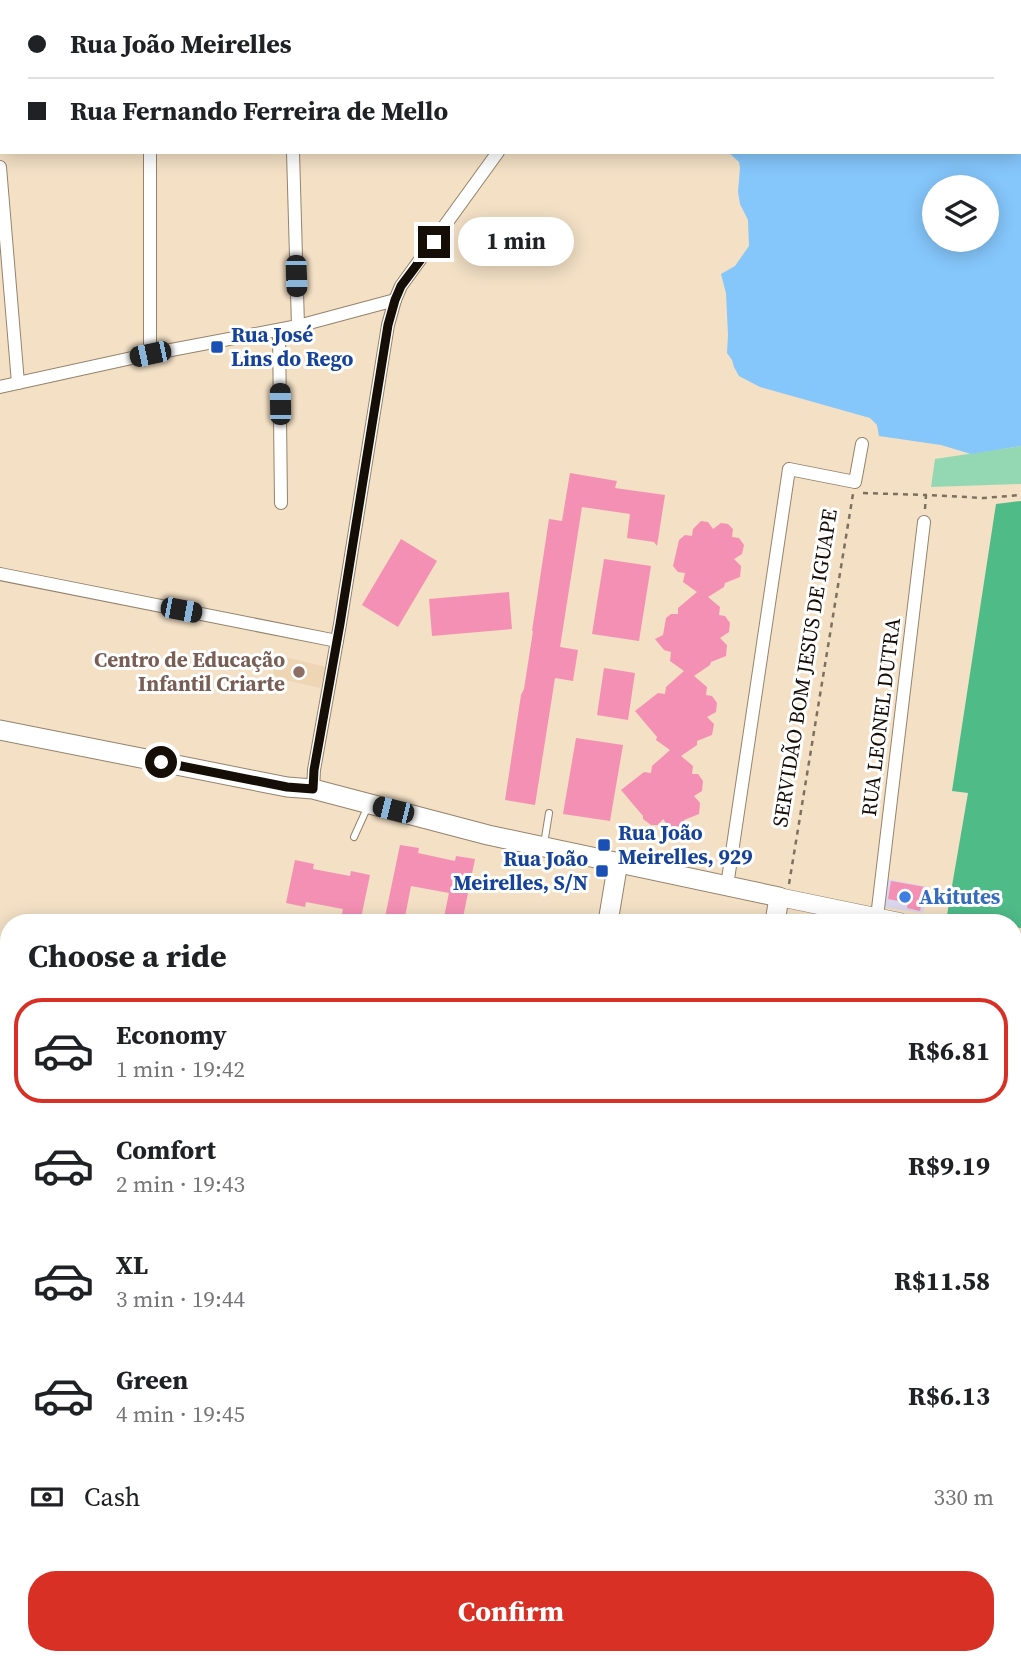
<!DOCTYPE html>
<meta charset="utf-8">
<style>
body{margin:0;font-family:"Source Serif 4",serif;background:#f6f6f6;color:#202124;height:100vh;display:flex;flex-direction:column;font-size:26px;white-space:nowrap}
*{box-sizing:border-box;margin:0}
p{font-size:23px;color:#757577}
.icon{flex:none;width:38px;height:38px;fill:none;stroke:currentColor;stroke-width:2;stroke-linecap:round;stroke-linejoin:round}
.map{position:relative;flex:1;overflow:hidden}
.sheet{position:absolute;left:0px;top:914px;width:1022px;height:751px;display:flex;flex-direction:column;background:#fff;border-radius:28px 28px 0 0;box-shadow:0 4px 18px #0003}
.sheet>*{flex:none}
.banner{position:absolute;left:0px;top:0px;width:1022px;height:154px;box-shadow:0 4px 18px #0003;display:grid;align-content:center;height:154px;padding:0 28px;background:#fff}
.fabs{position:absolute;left:922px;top:175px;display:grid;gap:14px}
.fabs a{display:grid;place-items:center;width:77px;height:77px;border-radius:50%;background:#fff;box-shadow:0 4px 18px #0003;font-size:35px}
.end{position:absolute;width:32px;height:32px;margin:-16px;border:9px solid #150e06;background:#fff;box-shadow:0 0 0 4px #fff}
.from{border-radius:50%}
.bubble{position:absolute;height:49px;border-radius:24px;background:#fff;box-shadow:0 4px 18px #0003;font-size:23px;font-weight:700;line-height:49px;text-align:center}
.car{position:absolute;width:21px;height:42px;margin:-21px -10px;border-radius:9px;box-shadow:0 0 5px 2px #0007;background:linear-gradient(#222 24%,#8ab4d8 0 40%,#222 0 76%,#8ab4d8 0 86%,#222 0)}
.banner b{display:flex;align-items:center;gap:24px;height:66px;font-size:26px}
.banner b+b{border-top:2px solid #e0e0e0}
.banner i{width:18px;height:18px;background:#202124}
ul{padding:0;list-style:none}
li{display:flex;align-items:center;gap:21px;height:105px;margin:0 14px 10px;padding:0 14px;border:4px solid transparent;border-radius:28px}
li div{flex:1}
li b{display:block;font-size:26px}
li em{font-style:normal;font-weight:700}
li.on{border-color:#d93025}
li>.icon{width:63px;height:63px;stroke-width:1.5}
h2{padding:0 28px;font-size:32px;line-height:84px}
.pay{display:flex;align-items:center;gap:18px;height:77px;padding:0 28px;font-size:26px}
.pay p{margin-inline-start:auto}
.action{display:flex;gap:14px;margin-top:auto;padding:14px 28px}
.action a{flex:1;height:80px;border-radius:28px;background:#d93025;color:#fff;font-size:28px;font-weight:700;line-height:80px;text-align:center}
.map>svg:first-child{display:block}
.commercial{fill:#dad6ec}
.built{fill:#eed6b5}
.green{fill:#94d8b3}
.forest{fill:#4fbc88}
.water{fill:#85c6fb;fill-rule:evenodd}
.building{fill:#f490b4}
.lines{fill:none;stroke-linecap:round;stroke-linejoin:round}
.lane-casing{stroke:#95836b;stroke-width:8}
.street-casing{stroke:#95836b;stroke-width:14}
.secondary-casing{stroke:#95836b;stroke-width:19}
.primary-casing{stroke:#95836b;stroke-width:21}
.path{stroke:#7d705f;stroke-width:2.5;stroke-dasharray:5 5;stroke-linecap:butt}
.lane{stroke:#fff;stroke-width:6}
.street{stroke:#fff;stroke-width:12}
.secondary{stroke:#fff;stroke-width:18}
.primary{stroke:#fff;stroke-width:19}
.route{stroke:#150e06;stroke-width:9}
.transit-dot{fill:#1a4fb4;stroke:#fff;stroke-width:2.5}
.education-dot{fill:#8d6e63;stroke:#fff;stroke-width:2.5}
.shop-dot{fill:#3f7fe0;stroke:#fff;stroke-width:2.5}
.labels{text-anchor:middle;stroke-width:6;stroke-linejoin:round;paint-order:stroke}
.transit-label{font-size:21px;font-weight:bold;fill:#164399;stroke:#fff;text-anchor:start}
.education-label{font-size:21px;font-weight:bold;fill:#785e54;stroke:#fff;text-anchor:end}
.street-label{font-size:21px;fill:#150e06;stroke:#fff}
.shop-label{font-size:21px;font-weight:bold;fill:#366cbe;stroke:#fff;text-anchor:start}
</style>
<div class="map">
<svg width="1021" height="1663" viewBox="0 0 1021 1663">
<rect width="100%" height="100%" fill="#f3e0c5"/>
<path class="commercial" d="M887 879 928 887 923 913 883 907Z"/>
<path class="built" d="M277 655 326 667 320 688 272 677Z"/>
<g class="green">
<path d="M1021 446V484L931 487 935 459Z"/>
<path d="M98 1656H414L420 1663H99Z"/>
<path d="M927 1656H942L968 1660 967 1663H925Z"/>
</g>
<path class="forest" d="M1021 501V928L1013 927V922H988L947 915 968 793 952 791 996 504Z"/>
<path class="water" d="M712 0H1021V446L971 454 941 445 879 436 877 425 870 418 760 387 739 376 734 367 732 360 727 353 728 335 726 293 721 274 735 266 749 246 748 220 740 204 738 192 740 168 739 162 728 152H1020V2H712ZM934 187H987V240H934Z"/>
<g class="building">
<path d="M570 473 617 481 615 488 665 495 657 546 654 542 627 538 630 514 582 507 560 647 578 650 573 681 555 678 535 805 505 800 521 695 524 689 533 631H532L549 519 562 521Z"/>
<path d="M701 521 708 522 713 529 721 523 728 524 733 529 732 537 739 538 744 545 742 554 734 559 741 566 740 577 725 583 724 587 708 597 720 607 719 615 725 616 730 623 729 632 720 638 727 645 726 656 711 662 710 665 694 676 707 687 706 695 712 696 717 703 716 712 707 717 714 724 712 735 697 741V745L681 756 693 766 692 774H698L703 781 702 791 694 796 700 803 699 814 684 820 683 824 676 828 669 827 663 819 658 825H651L643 819V816L621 790 644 772 651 773 652 766 670 750 656 740 657 737 635 711 658 693 665 694 666 687 684 671 670 661 671 652 664 650 655 639 663 635 666 618 671 614H678V608L697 592 683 582 685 573 678 572 673 566 679 540 685 535 692 536 693 529Z"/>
<path d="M401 539 437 561 398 627 362 605Z"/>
<path d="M604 559 651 566 639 641 592 634Z"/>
<path d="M509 592 512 629 432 636 429 599Z"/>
<path d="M604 668 635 673 628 720 597 715Z"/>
<path d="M576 738 623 745 610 821 563 814Z"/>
<path d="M400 845 419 848 418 853 455 861 456 856 475 859 462 922H443L449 893 411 886 404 922H384Z"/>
<path d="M295 860 314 864 313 869 350 876 351 871 370 875 361 918 342 914 343 909 306 902 305 907 286 903Z"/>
<path d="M891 881 925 887 920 911 907 908 908 903 888 899Z"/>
</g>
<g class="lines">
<defs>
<g id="lane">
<path d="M354 837 368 806"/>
<path d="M544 844 549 813"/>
</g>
<g id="street">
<path d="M150 0V2"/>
<path d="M551 0 552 2"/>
<path d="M150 152V354"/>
<path d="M293 152 298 326"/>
<path d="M0 167 18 383"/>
<path d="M279 330 281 503"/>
<path d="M0 387 150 354 298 326 395 300"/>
<path d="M0 574 337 641"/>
<path d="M313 789 314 770 340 624 388 325 395 300 401 286 498 152"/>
<path d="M727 886 789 469 855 482 862 444"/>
<path d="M877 917 924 522"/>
<path d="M0 964 9 966"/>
<path d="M0 1050 9 1051"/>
<path d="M1013 1132 1021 1091"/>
<path d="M0 1183 9 1187"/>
<path d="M0 1224 9 1236"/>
<path d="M1021 1538 1020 1549 1021 1562"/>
<path d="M0 1583H9"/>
<path d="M429 1656 435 1663"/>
<path d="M617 1656 623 1663"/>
<path d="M705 1663 706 1656"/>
</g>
<g id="secondary">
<path d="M779 897 900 922"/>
<path d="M1013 946 1021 947"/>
</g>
<g id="primary">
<path d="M0 730 287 787 313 789 488 835 779 897 775 922"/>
<path d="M608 922 618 862"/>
<path d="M1013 1331 1021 1332"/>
<path d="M1013 1359H1021"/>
</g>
</defs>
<use href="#lane" class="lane-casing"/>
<use href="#street" class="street-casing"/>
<use href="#secondary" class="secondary-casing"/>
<use href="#primary" class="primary-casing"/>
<g class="path">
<path d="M288 0V2"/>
<path d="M863 493 926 495"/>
<path d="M925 509 926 495 984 498 1021 495"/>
<path d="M789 884 853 494"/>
<path d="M257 1656 258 1663"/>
</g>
<use href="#lane" class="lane"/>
<use href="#street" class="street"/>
<use href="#secondary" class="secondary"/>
<use href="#primary" class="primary"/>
</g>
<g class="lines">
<path class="route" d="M161 762 287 787 313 789 314 770 340 624 388 325 395 300 401 286 434 242"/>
</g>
<g class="transit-dot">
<rect x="210" y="340" width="14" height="14" rx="3.5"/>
<rect x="597" y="838" width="14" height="14" rx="3.5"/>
<rect x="595" y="864" width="14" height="14" rx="3.5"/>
</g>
<circle class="education-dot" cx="299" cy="672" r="7"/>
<circle class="shop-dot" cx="905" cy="897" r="7"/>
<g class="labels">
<g class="transit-label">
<text x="231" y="342">Rua José<tspan x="231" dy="24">Lins do Rego</tspan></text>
<text x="618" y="840">Rua João<tspan x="618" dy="24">Meirelles, 929</tspan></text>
<text x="588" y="866" text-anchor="end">Rua João<tspan x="588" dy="24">Meirelles, S/N</tspan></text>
</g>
<g class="education-label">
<text x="285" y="667">Centro de Educação<tspan x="285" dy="24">Infantil Criarte</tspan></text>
</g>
<g class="street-label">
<text transform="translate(805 668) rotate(-81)" y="7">SERVIDÃO BOM JESUS DE IGUAPE</text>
<text transform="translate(881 717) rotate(-83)" y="7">RUA LEONEL DUTRA</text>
</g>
<g class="shop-label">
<text x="919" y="904">Akitutes</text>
</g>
</g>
</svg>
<div class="fabs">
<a><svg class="icon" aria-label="layers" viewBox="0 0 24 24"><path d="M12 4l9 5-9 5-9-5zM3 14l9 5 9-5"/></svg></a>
</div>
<i class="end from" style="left:161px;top:762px"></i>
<i class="end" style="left:434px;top:242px"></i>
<div class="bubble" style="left:458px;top:217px;width:116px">1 min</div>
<i class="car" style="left:296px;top:276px;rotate:178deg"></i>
<i class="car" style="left:150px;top:354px;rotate:258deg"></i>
<i class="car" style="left:280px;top:404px;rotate:359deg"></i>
<i class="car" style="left:181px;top:610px;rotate:101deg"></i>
<i class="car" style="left:393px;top:810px;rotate:284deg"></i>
<div class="banner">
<b><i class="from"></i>Rua João Meirelles</b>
<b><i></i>Rua Fernando Ferreira de Mello</b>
</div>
<section class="sheet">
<h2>Choose a ride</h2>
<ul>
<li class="on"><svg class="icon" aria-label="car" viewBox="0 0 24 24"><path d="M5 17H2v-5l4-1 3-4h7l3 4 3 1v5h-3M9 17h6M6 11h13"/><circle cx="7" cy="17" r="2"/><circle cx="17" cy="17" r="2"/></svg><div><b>Economy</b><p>1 min · 19:42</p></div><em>R$6.81</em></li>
<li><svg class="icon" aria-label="car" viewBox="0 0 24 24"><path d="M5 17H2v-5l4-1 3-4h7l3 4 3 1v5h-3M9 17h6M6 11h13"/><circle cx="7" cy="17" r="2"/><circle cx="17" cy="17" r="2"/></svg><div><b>Comfort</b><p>2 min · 19:43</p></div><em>R$9.19</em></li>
<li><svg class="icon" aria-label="car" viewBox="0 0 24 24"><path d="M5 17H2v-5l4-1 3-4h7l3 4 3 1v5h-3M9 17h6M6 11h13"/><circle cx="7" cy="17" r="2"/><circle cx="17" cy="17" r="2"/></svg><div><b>XL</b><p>3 min · 19:44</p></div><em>R$11.58</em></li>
<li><svg class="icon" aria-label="car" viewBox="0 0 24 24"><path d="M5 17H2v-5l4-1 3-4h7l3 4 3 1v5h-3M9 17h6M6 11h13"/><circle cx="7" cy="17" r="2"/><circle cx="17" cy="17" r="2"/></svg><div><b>Green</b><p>4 min · 19:45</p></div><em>R$6.13</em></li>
</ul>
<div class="pay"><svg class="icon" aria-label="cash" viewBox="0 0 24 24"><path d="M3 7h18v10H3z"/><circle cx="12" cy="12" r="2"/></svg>Cash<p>330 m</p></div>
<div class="action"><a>Confirm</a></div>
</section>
</div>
